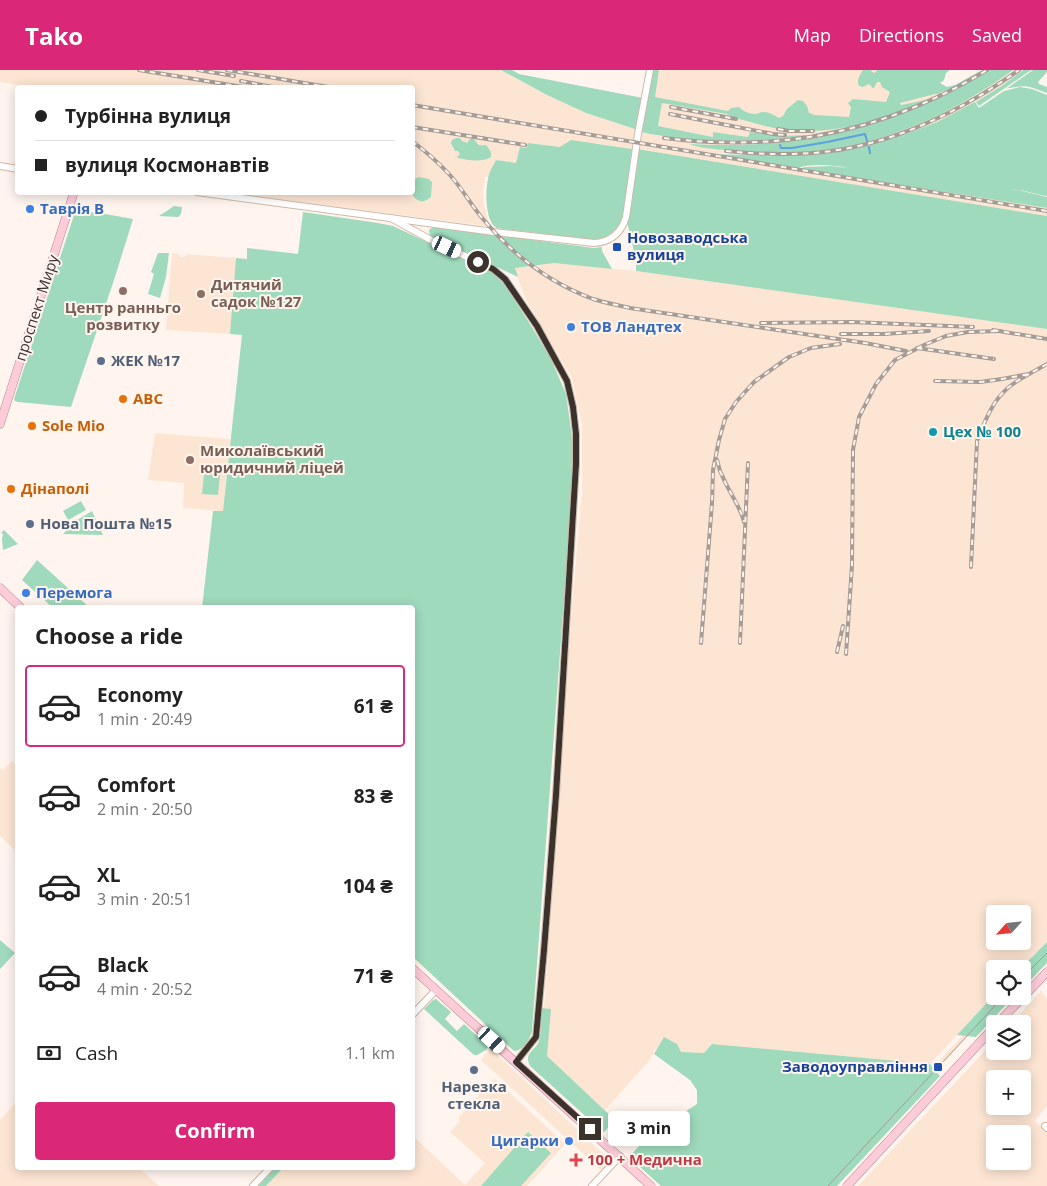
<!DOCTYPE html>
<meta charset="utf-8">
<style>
body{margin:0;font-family:"Open Sans",sans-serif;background:#f2f2f2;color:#222;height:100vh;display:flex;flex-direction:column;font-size:19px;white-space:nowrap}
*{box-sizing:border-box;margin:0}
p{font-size:16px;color:#767676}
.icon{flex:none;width:28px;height:28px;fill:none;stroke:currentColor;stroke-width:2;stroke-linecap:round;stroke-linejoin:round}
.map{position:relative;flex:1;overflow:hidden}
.sheet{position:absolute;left:15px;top:535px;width:400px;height:565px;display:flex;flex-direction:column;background:#fff;border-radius:5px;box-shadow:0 2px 12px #0003}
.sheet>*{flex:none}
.guide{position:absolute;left:15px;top:15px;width:400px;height:110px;border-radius:5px;box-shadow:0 2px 12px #0003;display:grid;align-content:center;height:110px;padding:0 20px;background:#fff}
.needle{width:32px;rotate:243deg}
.fabs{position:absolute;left:986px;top:835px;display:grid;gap:10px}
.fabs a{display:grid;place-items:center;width:45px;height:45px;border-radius:5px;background:#fff;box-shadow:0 2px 12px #0003;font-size:25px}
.end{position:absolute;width:22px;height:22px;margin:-11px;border:6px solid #3b322c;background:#fff;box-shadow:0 0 0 2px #fff}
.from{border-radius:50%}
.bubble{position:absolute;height:35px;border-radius:5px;background:#fff;box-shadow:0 2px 12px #0003;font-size:16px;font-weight:700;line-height:35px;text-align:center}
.car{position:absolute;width:15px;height:30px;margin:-15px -8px;border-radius:6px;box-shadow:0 0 4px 1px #0007;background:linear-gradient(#fff 24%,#345 0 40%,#fff 0 76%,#345 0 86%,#fff 0)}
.guide b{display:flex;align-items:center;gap:18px;height:48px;font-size:19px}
.guide b+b{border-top:1px solid #e0e0e0}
.guide i{width:12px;height:12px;background:#222}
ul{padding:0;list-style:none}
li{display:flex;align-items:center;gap:15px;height:82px;margin:0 10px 8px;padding:0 10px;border:2px solid transparent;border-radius:5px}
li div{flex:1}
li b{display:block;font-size:19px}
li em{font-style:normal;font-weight:700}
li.selected{border-color:#db2777}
li>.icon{width:45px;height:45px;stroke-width:1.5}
h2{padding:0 20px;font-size:22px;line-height:60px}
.pay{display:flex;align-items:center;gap:12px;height:55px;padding:0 20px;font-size:19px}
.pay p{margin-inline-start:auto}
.action{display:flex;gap:10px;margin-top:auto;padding:10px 20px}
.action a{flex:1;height:58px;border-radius:5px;background:#db2777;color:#fff;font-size:20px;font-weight:700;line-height:58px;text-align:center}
header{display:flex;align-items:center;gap:30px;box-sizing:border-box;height:70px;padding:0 25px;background:#db2777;color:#fff}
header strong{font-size:24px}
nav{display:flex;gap:28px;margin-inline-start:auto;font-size:18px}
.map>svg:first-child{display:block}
.built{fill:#fde5d3;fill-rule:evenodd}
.green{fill:#9fdabc}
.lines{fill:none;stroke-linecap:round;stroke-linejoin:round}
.stream{stroke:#5ba1df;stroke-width:2}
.minor-casing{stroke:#cfb9a8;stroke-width:8}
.major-casing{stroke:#b7808c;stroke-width:9}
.minor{stroke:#fff;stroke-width:6}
.major{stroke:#fcccd9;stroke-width:8}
.tram{stroke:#a69c96;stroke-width:1}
.rail-casing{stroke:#a69c96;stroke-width:4}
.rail{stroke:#fff5ee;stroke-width:2;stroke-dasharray:5.5;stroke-linecap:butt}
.route{stroke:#3b322c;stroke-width:6}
.shop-dot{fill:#3f7fe0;stroke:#fff5ee;stroke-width:2}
.transit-dot{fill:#1a4fb4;stroke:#fff5ee;stroke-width:2}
.education-dot{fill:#8d6e63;stroke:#fff5ee;stroke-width:2}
.service-dot{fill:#5c6f8a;stroke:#fff5ee;stroke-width:2}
.food-dot{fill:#e8710a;stroke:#fff5ee;stroke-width:2}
.culture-dot{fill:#0f9aa8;stroke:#fff5ee;stroke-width:2}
.health-dot{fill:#e0444e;stroke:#fff5ee;stroke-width:2}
.labels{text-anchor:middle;stroke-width:4;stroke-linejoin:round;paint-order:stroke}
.shop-label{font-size:15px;font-weight:bold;fill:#366cbe;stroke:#fff5ee;text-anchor:start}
.transit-label{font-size:15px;font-weight:bold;fill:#164399;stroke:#fff5ee;text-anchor:start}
.education-label{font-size:15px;font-weight:bold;fill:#785e54;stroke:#fff5ee;text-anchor:start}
.street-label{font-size:15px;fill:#3b322c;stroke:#fff5ee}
.service-label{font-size:15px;font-weight:bold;fill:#4e5e75;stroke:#fff5ee;text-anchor:start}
.food-label{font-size:15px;font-weight:bold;fill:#c56008;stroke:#fff5ee;text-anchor:start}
.culture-label{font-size:15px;font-weight:bold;fill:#0d838f;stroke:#fff5ee;text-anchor:start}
.health-label{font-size:15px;font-weight:bold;fill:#be3a42;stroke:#fff5ee;text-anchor:start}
</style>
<header>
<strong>Tako</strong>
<nav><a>Map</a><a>Directions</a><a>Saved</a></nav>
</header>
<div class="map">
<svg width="1047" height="1116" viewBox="0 0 1047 1116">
<rect width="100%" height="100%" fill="#fff5ee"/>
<g class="built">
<path d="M0 0H501L547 25 586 43 635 59 632 79 595 73 560 77 528 73 526 78H520L516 93 496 90 488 107H485V108L483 123 484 134 489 152 486 156 231 123 412 122V18L31 17 0 12Z"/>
<path d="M659 0H899L939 23 974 7 985 0H990L959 18 930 32 891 47 852 59 814 68 768 73 716 75 691 74 717 79 777 82H799L844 77 863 73 886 66 926 51 941 44 975 26 1013 0H1023L1003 15 976 32 937 52 906 64 858 78 828 83 786 86 723 83 716 84 1047 138V146L637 79 641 62 658 66 706 71H759L805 66V65L782 66 767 64 748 67 714 62 713 67 658 56 662 32 753 48 752 52 774 57 810 61 833 59 857 55 890 45 926 31 925 30 897 36 830 53 780 52 654 27Z"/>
<path d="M172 183 179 184 180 187H184L187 184 236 188 230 264 166 260Z"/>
<path d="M554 193 636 201 1047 259V872L1020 899H995V924L930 994 712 974 704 983 680 982 677 974 664 967 648 992 605 1040 541 983 569 573 582 422V355L572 308 526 230 514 198ZM995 844H1022V871H995Z"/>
<path d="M155 363 230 369 223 441 183 438 184 413 148 410Z"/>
<path d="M12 691 17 696V782L0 766V698L3 700Z"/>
<path d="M1041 921 1047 928V1036L1035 1051 1047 1062V1116H858L995 970V981H1022V954H1011ZM995 1009H1022V1036H995ZM995 1064H1022V1091H995Z"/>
<path d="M999 926H1005L829 1116H823Z"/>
<path d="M491 979 611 1091 602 1101 481 990Z"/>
<path d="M494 1008 565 1074 527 1116H266L283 1098H412L413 1066 465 1115 485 1093 450 1062 460 1051 458 1048Z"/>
<path d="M17 1031 18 1098H139L159 1116H0V1050Z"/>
</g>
<g class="green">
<path d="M501 0H512L519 4 643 28 635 59 586 43 547 25Z"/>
<path d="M653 0H659L655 27 728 41 731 38 739 37C743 41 749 44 755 44 758 44 760 42 763 42 769 42 774 45 779 48L783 46 787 39 798 30 803 31 807 36 809 43 815 45 849 47 851 37 848 33 853 29 886 32 890 22 882 17 880 12H877L874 18H873L869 14 863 17 859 16C856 10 860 5 863 0H871L872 2 875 3 877 0H950L946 3 944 10 940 13 947 17 955 15 982 0H985L957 16 941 22 939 24H935L900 33 901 35 925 30 926 31C879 51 830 67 779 59 763 56 747 51 731 47L727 44 662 33 658 56 713 67V62L748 67 750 62 782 66 805 65 806 66C751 72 695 74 641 62Z"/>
<path d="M990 0H1013C968 33 917 59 863 73 826 83 785 84 746 81 729 80 705 80 689 74 716 75 743 76 770 73 848 66 923 41 990 0Z"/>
<path d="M1023 0H1031L979 36 976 32 1003 15Z"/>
<path d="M1033 0H1047V2L1038 12 1039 14 1047 17V23C1028 16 1027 14 1006 19Z"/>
<path d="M1020 17 1032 19 1047 25V126C1037 125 1019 118 1011 120H1018L1047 127V138L801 99 804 97 831 96 848 98C836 95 809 93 798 98L713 84 786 86 828 83 858 78 906 64 937 52 975 32 979 38 1004 21Z"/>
<path d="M456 68H460L462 71 467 73 471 68 474 69C479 75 476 76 486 75L491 82V87C482 93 468 90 458 88L457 87 460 84 458 81H455L451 73 452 70Z"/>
<path d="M571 70 632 79 625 142C619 158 611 168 593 170L497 158C485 152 485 121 488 109 489 102 493 96 496 90L516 93 520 77 526 78 528 73 560 77Z"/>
<path d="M637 79 1047 146V259L636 201V190L627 152Z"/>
<path d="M419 107 429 109 432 112 431 127C424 133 419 133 413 126L414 120 413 117V110Z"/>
<path d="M174 136 182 137 181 144 178 147 159 146Z"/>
<path d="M76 139 88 143 94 142 133 149 114 210 71 337 18 332 15 331 14 329Z"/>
<path d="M303 142 378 153 393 156 491 202 503 211 533 259 551 289 566 324 572 367 574 394 532 961C530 969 523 981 514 981L413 887 412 538H202L213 441H223L242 265 230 264 236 188 247 189V178L298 184Z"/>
<path d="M434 157 594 178 602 177V181L612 199 554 193 515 198 518 207 430 166 429 161 430 159Z"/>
<path d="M158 183H169L166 207 160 228 148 224 154 204 151 202Z"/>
<path d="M205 395 221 396 218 425 202 424Z"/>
<path d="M81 431 86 440 68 450 63 441Z"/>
<path d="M92 441 103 465 63 464 67 460 64 458Z"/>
<path d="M4 460 18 474 3 480 2 469 3 464 1 463Z"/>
<path d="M37 490 89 537H52L22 510Z"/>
<path d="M0 870 15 883 0 899Z"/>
<path d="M1047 872V893L1023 918 1022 899H1020Z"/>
<path d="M995 924V926H1014L976 967 957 965Z"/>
<path d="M436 929 451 942 445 949 457 961 464 954 488 976 486 980 477 985H474L424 939 433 930Z"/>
<path d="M542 938 551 939 547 986 615 1050 604 1062H603L530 996C523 982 536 981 539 971 541 966 541 945 542 938Z"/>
<path d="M664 967 677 974 681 982 704 983 712 974 930 994 940 1006 837 1116H661L630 1088V1086L649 1065 697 1034V1020L690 1010 654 984Z"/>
<path d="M528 1062 551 1083 521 1116H481Z"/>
<path d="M274 1098H283L266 1116H257Z"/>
</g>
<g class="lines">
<g class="stream">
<path d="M780 75 781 78H792L827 72 865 64 867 71"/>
<path d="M869 77 870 83"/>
</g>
<defs>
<g id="minor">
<path d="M0 96 18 99"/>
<path d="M197 122 494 162 594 173C610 172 621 164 626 147L638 64 650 0"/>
<path d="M391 148 431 170 493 199 505 209 537 256 567 311 573 337 576 365V394L556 725 544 880 536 967 516 992"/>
<path d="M412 945 436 920"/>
<path d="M1045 1056 1047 1058"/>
<path d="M253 1116 270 1098"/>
<path d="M592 1116 620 1086"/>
</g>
<g id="major">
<path d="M0 354 74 122"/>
<path d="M0 518 21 538"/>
<path d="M412 898 651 1116"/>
<path d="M997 954 1047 902"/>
<path d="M847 1116 995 956"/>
</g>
</defs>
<use href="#minor" class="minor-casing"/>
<use href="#major" class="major-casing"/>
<use href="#minor" class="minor"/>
<use href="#major" class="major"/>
<g class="tram">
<path d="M1022 908 1047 883"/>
<path d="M828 1116 1004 926"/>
</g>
<defs>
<g id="rail">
<path d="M139 0 249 18"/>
<path d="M198 0 234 6"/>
<path d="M227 0 334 18"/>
<path d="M241 11 278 18"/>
<path d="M412 35 1047 141"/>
<path d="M671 37 736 49"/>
<path d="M670 44 773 64 785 65"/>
<path d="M412 57 525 75"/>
<path d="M778 59 789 61H813"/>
<path d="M664 68C704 73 746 74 786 70 857 63 927 37 987 0"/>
<path d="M412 71C425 81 438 92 449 104 462 118 471 135 483 149 512 184 550 213 593 229 605 233 618 235 630 238L865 273 906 281"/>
<path d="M726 81C755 84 784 85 813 83 889 77 958 43 1019 0"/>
<path d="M761 253 851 252 973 257"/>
<path d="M993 260 1047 269"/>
<path d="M841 264H884L929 261"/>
<path d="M917 278 994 289"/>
<path d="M935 311 980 312 1002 309 1029 304 1047 294"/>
<path d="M717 390C719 395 719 401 722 405 728 421 740 435 744 452"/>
<path d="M971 497 977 371C985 351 992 331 1009 317 1015 312 1022 308 1029 304"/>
<path d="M701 573 712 433 713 400 719 370 725 349 736 332 754 312 789 287 811 278 840 274"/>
<path d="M740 573 748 393"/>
<path d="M837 582 843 556"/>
<path d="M846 584 852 495 853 380 859 347 876 314 895 290 924 275 946 266 968 262 1000 261"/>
</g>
</defs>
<use href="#rail" class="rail-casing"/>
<use href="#rail" class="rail"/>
</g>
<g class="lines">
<path class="route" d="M478 192 493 199 505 209 537 256 567 311 573 337 576 364V394L556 725 544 880 536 967 516 992 590 1059"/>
</g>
<g class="shop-dot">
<circle cx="30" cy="139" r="5"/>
<circle cx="571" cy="257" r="5"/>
<circle cx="26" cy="523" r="5"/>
<circle cx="569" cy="1071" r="5"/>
</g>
<g class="transit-dot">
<rect x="612" y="172" width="10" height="10" rx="2.5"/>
<rect x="933" y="992" width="10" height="10" rx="2.5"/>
</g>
<g class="education-dot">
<circle cx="123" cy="221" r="5"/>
<circle cx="201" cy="224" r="5"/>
<circle cx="190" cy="390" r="5"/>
</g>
<g class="service-dot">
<circle cx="101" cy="291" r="5"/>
<circle cx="30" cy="454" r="5"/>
<circle cx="474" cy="1000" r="5"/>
</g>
<g class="food-dot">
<circle cx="123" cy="329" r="5"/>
<circle cx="32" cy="356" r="5"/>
<circle cx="11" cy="419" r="5"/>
</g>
<circle class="culture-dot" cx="933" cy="362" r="5"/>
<path class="health-dot" d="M573.5 1082.5h5v5h5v5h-5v5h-5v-5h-5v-5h5z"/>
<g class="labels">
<g class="shop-label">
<text x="40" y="144">Таврія В</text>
<text x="581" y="262">ТОВ Ландтех</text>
<text x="36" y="528">Перемога</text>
<text x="559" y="1076" text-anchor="end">Цигарки</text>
</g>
<g class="transit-label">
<text x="627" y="173">Новозаводська<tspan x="627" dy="17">вулиця</tspan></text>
<text x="928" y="1002" text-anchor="end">Заводоуправління</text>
</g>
<g class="education-label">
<text x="211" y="220">Дитячий<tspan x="211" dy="17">садок №127</tspan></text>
<text x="123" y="243" text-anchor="middle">Центр ранньго<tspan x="123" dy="17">розвитку</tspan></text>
<text x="200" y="386">Миколаївський<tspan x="200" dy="17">юридичний ліцей</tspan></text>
</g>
<g class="street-label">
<text transform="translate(37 238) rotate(-72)" y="5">проспект Миру</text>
</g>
<g class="service-label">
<text x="111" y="296">ЖЕК №17</text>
<text x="40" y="459">Нова Пошта №15</text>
<text x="474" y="1022" text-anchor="middle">Нарезка<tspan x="474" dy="17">стекла</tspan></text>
</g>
<g class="food-label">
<text x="133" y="334">ABC</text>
<text x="42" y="361">Sole Mio</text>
<text x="21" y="424">Дінаполі</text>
</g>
<g class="culture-label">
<text x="943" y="367">Цех № 100</text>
</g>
<g class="health-label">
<text x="587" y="1095">100 + Медична</text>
</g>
</g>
</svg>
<div class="fabs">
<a><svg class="needle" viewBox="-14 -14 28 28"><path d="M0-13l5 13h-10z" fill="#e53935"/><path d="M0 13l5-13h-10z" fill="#767676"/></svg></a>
<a><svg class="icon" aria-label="locate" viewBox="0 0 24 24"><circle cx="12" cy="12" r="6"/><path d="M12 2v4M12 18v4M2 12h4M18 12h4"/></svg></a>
<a><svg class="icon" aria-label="layers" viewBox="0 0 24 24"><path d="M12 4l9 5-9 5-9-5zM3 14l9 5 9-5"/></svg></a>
<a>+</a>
<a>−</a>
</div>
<i class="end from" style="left:478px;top:192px"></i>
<i class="end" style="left:590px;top:1059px"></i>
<div class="bubble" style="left:608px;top:1041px;width:82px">3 min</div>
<i class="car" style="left:447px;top:177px;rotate:115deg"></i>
<i class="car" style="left:492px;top:970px;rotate:132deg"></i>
<div class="guide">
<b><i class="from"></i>Турбінна вулиця</b>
<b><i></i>вулиця Космонавтів</b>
</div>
<section class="sheet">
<h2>Choose a ride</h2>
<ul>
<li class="selected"><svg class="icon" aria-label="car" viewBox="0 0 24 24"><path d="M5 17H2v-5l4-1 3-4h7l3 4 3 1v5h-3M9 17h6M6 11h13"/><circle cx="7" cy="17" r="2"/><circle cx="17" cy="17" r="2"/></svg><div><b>Economy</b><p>1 min · 20:49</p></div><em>61 ₴</em></li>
<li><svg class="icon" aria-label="car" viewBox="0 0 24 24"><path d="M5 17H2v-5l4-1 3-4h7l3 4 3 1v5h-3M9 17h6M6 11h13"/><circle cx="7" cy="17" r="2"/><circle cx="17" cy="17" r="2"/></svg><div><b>Comfort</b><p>2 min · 20:50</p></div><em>83 ₴</em></li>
<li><svg class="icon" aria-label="car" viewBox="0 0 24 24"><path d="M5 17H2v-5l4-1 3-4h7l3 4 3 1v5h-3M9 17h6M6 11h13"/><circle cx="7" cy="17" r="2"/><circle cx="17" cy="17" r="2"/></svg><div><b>XL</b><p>3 min · 20:51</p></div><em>104 ₴</em></li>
<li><svg class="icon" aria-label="car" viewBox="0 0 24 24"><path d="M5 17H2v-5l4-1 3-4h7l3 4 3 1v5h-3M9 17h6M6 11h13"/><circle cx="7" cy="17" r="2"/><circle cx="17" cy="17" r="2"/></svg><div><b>Black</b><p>4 min · 20:52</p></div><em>71 ₴</em></li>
</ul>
<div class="pay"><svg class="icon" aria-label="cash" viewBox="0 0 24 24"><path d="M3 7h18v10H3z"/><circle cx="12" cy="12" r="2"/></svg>Cash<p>1.1 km</p></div>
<div class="action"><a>Confirm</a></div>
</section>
</div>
